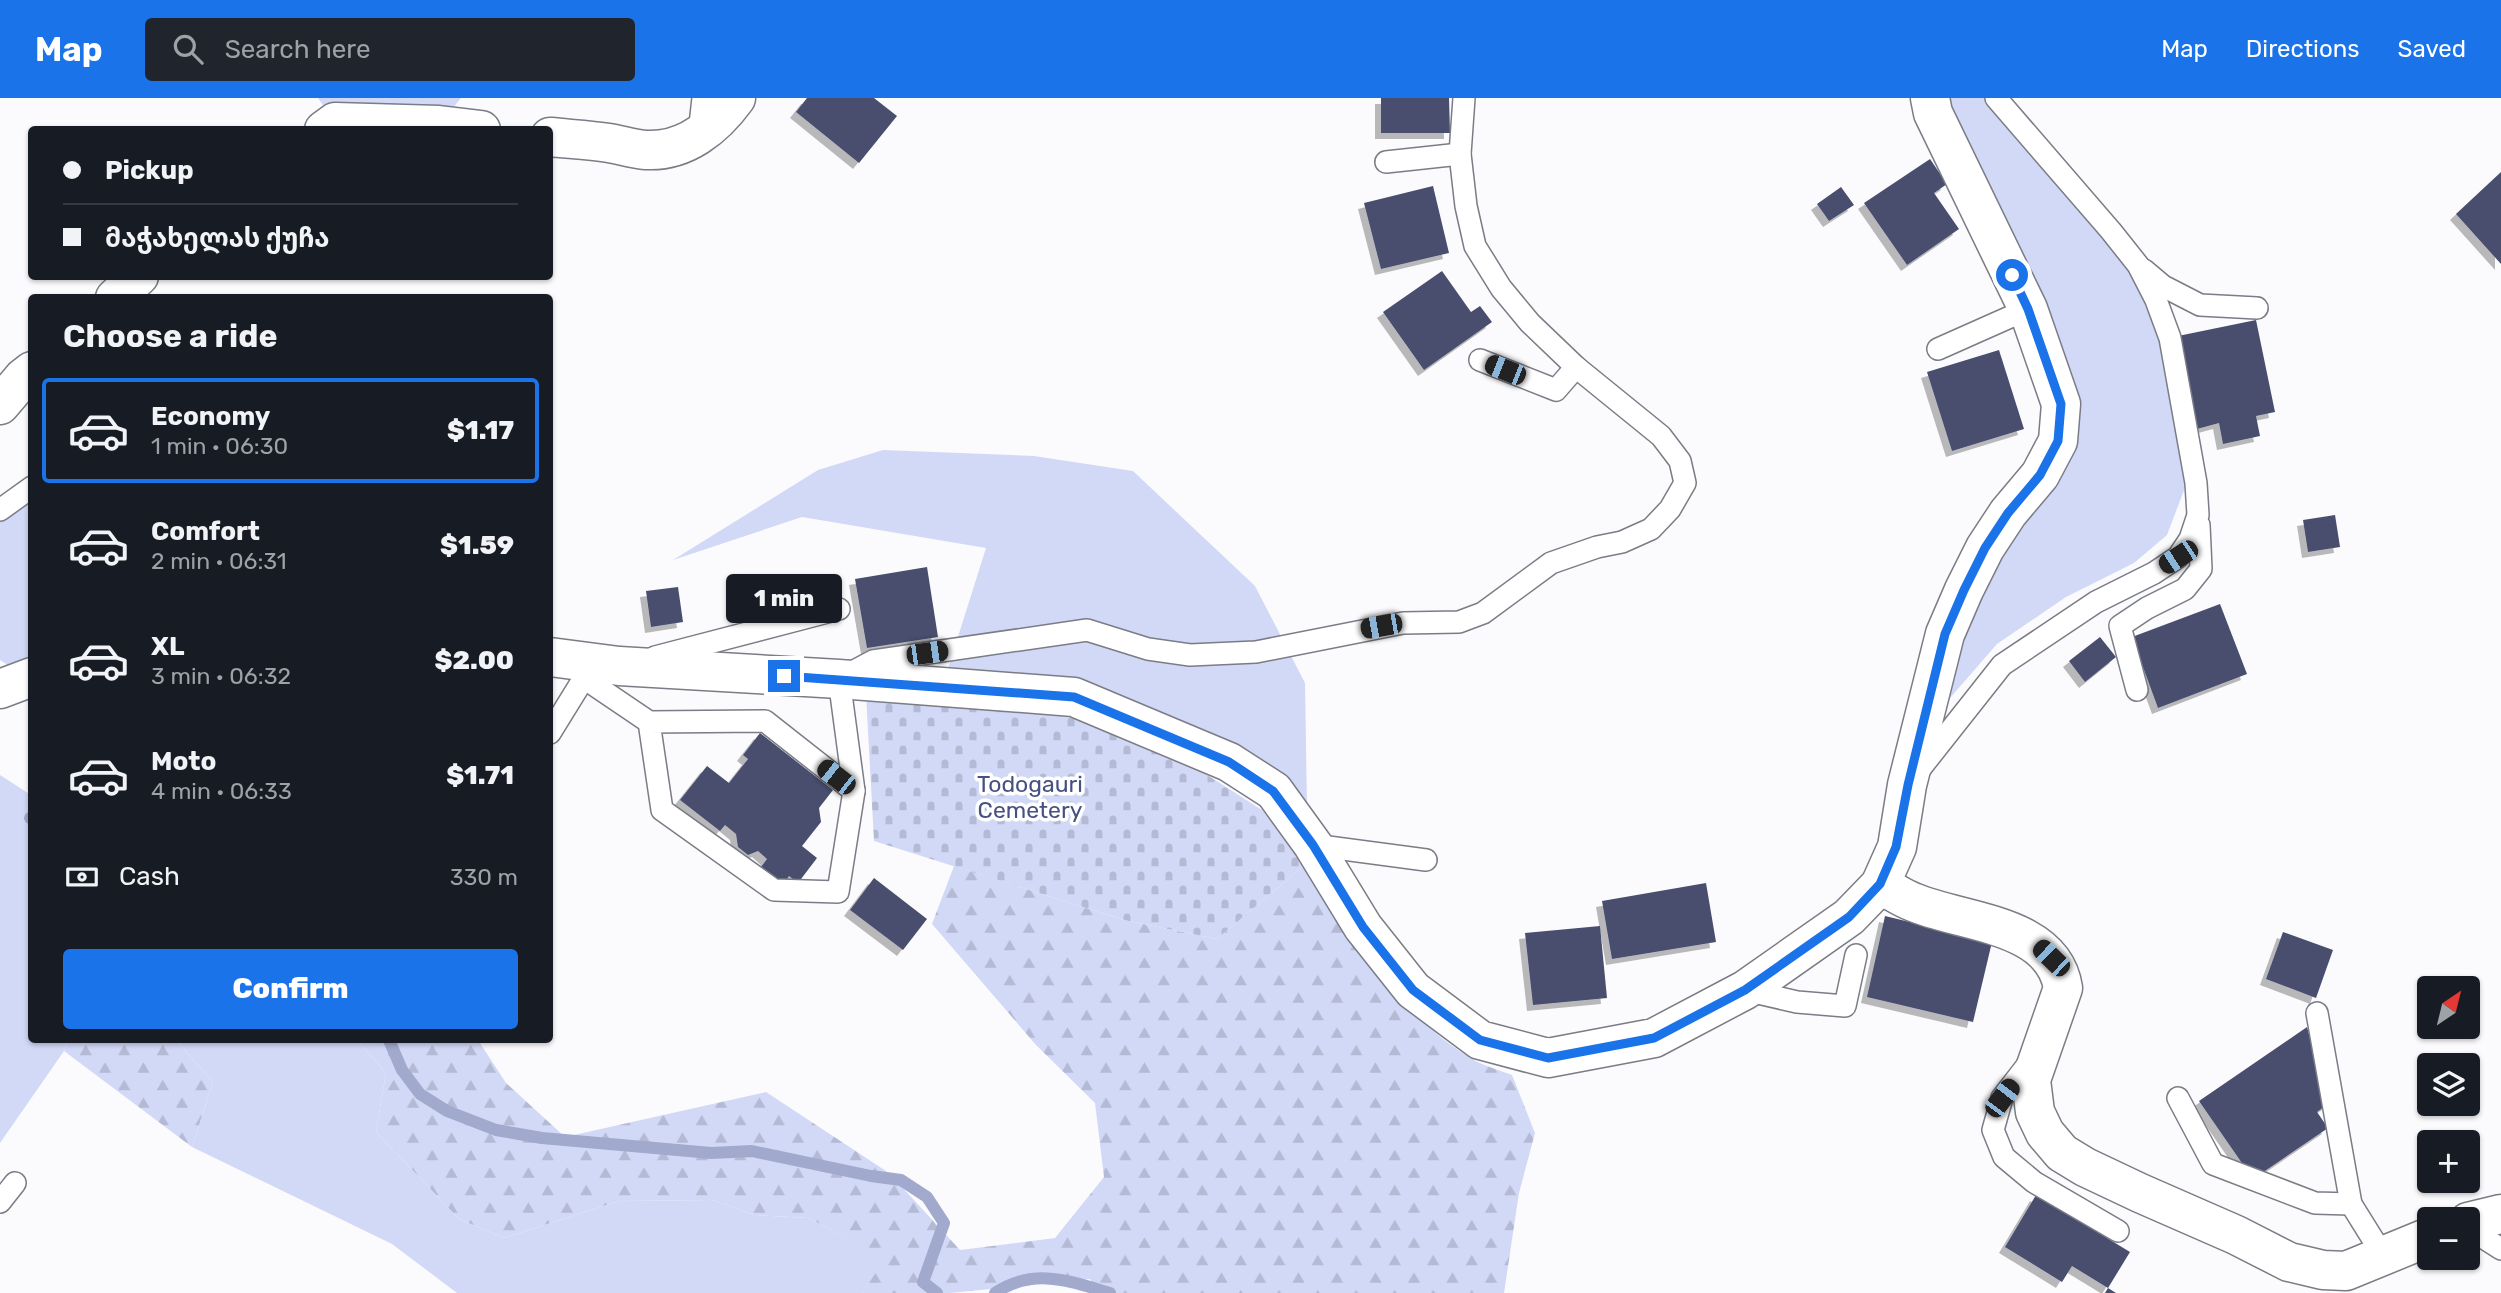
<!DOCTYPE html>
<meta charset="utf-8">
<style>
body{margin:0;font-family:Rubik,"Noto Sans Georgian",sans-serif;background:#20242c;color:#f1f3f6;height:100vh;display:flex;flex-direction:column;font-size:26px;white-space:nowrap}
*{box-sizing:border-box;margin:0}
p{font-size:23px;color:#9ea1a6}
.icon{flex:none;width:38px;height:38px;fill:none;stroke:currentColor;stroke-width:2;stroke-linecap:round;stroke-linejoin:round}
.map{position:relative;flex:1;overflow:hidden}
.sheet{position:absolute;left:28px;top:196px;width:525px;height:749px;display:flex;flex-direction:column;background:#171b24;border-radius:7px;box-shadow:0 2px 5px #0004}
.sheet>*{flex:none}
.guide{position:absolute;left:28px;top:28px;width:525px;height:154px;border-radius:7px;box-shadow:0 2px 5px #0004;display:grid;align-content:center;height:154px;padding:0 35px;background:#171b24}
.needle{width:46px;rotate:35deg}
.fabs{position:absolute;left:2417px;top:878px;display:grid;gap:14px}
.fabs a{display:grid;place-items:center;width:63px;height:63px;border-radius:7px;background:#171b24;box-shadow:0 2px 5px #0004;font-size:35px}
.end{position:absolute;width:32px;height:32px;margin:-16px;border:9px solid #1a73e8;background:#fff;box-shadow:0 0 0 4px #fff}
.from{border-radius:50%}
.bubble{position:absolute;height:49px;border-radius:7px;background:#171b24;box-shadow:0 2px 5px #0004;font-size:23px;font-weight:800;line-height:49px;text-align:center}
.car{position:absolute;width:21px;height:42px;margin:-21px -10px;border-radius:9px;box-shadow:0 0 5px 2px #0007;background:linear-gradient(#222 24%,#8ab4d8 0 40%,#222 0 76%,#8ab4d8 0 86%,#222 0)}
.guide b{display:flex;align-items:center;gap:24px;height:66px;font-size:26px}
.guide b+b{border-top:2px solid #363941}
.guide i{width:18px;height:18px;background:#f1f3f6}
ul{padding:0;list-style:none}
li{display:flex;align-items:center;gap:21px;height:105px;margin:0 14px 10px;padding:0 21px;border:4px solid transparent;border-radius:7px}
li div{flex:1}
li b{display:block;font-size:26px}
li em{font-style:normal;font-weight:800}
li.active{border-color:#1a73e8}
li>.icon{width:63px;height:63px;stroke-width:1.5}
h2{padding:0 35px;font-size:32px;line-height:84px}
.pay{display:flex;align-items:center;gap:18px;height:77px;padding:0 35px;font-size:26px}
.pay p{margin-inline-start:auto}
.action{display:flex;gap:14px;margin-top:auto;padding:14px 35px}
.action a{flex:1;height:80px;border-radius:7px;background:#1a73e8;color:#fff;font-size:28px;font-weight:800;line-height:80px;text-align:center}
header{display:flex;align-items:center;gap:42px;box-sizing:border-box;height:98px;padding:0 35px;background:#1a73e8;color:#fff}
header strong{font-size:33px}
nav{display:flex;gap:38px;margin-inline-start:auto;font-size:24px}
.search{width:490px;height:63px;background:#20242c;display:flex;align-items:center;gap:18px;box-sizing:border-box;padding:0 24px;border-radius:7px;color:#9ea1a6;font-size:26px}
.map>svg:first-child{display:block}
.grass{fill:#d2d9f7}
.forest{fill:url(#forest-firs)}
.cemetery{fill:url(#cemetery-stones)}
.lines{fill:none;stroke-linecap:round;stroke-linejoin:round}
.stream{stroke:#a1a9cd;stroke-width:12}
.building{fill:#484e6e;filter:url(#shadow)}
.lane-casing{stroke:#7a7c86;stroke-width:24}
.street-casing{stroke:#7a7c86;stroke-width:41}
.lane{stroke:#fff;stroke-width:21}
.street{stroke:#fff;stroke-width:38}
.route{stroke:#1a73e8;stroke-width:9}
.labels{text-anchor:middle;stroke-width:7;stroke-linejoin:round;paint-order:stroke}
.park-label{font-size:23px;fill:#475082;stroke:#fff}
</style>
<header>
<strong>Map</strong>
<div class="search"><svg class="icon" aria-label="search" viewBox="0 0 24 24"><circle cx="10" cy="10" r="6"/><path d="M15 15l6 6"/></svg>Search here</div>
<nav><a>Map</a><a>Directions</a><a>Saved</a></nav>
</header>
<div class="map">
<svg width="2501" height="1195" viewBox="0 0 2501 1195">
<defs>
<pattern id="forest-firs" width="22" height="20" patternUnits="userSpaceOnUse" patternTransform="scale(1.75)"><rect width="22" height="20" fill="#d2d9f7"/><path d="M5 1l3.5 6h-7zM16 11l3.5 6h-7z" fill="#b4bad4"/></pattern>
<pattern id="cemetery-stones" width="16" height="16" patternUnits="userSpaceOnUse" patternTransform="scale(1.75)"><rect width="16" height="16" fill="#d2d9f7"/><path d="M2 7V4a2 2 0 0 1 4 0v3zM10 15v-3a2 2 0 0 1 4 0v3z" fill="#b4bad4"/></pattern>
<filter id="shadow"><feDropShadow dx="-6" dy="6" stdDeviation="0" flood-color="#0004"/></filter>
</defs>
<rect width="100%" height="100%" fill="#fbfbfd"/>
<g class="grass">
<path d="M318 0H461L439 27 335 24Z"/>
<path d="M1930 0H2008L2163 196 2186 387 2167 437 2134 465 2066 499 1997 546 1923 631 1945 536 2058 343Z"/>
<path d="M883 352 1034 358 1133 373 1255 488 1305 585 1307 707 1218 640 944 583 986 450 802 419 673 462 818 372Z"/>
<path d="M31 389V560L8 567 0 562V412Z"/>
<path d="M0 677 31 697 32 942H68L64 953 0 1045Z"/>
<path d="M176 942H357L386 975 376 1034 459 1121 504 1140 619 1103 713 1102 754 1117 809 1120 886 1161 862 1195H457L392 1146 192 1049 213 984Z"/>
</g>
<g class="forest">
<path d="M1308 764C1354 834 1397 917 1472 961 1484 968 1499 972 1512 977L1535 1035 1519 1095 1504 1195H1098L1090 1181 950 1195H862L885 1161 809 1120 754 1117 713 1102 619 1103 504 1140 459 1121 376 1034 386 975 357 942H478L506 985 565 1039 766 994 889 1075 960 1152 1055 1140 1104 1079 1095 1005 1036 947 932 826 954 768 1124 822 1217 841Z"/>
<path d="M68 942H176L213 984 192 1049 64 953Z"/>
</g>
<path class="cemetery" d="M866 596 1040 610 1126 638 1201 673 1262 712 1308 764 1217 841 1124 822 874 743Z"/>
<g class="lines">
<g class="stream">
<path d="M30 720H32"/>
<path d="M389 942 402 972 420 996 447 1013 496 1032 542 1040 711 1055 752 1053 871 1078 901 1082 927 1099 944 1125 923 1184 937 1195"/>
<path d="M995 1195C1034 1169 1069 1183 1110 1195"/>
</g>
</g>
<g class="building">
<path d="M807 0H874L897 18 859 65 796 14Z"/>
<path d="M1381 0H1449L1450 35H1381Z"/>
<path d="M1930 61 1947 86 1934 95 1959 131 1907 167 1864 105Z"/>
<path d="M2501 74V166L2456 116Z"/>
<path d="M1433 88 1449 155 1381 171 1364 105Z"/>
<path d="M1841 89 1854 107 1829 123 1817 106Z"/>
<path d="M1442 173 1471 214 1480 208 1492 224 1424 272 1383 214Z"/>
<path d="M2256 222 2275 314 2256 318 2260 338 2223 346 2219 325 2197 331 2178 238Z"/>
<path d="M1999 252 2024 331 1952 353 1927 274Z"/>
<path d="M2335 417 2340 449 2308 454 2303 422Z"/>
<path d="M927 469 938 539 867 550 855 481Z"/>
<path d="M678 489 683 524 651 529 646 493Z"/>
<path d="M2220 506 2247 576 2158 610 2132 539Z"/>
<path d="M2100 539 2116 559 2085 584 2069 563Z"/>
<path d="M760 635 833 692 819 710 821 724 802 748 817 760 798 785 789 778 783 787 761 769 767 761 758 753 748 757 738 749 736 736 725 727 720 733 680 702 707 668 729 685 748 661 743 657Z"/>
<path d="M874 780 927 821 903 852 850 812Z"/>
<path d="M1706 785 1716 844 1612 861 1602 803Z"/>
<path d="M1885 818 1992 844 1973 924 1867 899Z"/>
<path d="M1600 828 1607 900 1533 907 1525 835Z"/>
<path d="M2283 834 2333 852 2316 900 2266 881Z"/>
<path d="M2307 929 2328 1006 2317 1014 2328 1030 2253 1081 2199 1003Z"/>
<path d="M2036 1097 2130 1154 2108 1190 2116 1195H2105L2108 1190 2072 1168 2062 1184 2005 1149Z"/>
</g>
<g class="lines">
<defs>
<g id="lane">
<path d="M699 36 703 0"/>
<path d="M1386 64 1460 56"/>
<path d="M2144 172 2163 188 2200 207 2257 210"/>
<path d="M1938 251 2028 211"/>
<path d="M1480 262 1556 292 1576 269"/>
<path d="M0 412 32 389"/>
<path d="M655 559 839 511"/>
<path d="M585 564 584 580 649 624 662 712 774 792 838 794 854 693 765 623 649 624"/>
<path d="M2137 592 2120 528 2147 510 2185 491 2201 471 2199 427"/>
<path d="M550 635 584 580"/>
<path d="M1919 672 2002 567 2096 504 2154 475 2178 459 2190 441 2198 417 2196 385 2170 240 2156 202 2138 167 2111 133 1996 0"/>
<path d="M854 693 839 581 873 563 1087 532 1148 551 1190 557 1256 554 1403 525 1459 524 1483 515 1551 465 1597 449 1622 444 1651 431 1670 411 1685 385 1680 363 1661 338 1576 269 1530 225 1501 190 1475 148 1466 108 1460 56 1464 0"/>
<path d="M1313 747 1426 762"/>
<path d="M1745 892 1797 904 1845 908 1856 857"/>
<path d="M2317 915 2351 1106 2384 1159"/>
<path d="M2029 965 2002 1000 1993 1032 2004 1059 2034 1084 2118 1133"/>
<path d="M2178 1000 2213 1066 2315 1105 2351 1106"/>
<path d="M0 1104 15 1085"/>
<path d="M2468 1130 2501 1151"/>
</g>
<g id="street">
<path d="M324 32 335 24 439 27 481 32"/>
<path d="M550 39C569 41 589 42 609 45 621 47 634 51 646 52 685 54 715 29 736 0"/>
<path d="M115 200 139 178"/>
<path d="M0 307 23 280 32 273"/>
<path d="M550 559 619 568 839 581 1074 599 1229 664 1274 693 1313 747 1363 829 1413 892 1480 942 1548 960 1654 940 1745 892 1849 819 1880 787 1897 749 1907 687 1945 536 1964 492 1985 450 2008 415 2040 377 2058 343 2061 306 2028 211 1933 15 1930 0"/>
<path d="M0 591 32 579"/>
<path d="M1880 787C1891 792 1902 800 1913 804 1962 825 2053 825 2063 890L2031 982 2035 1014 2045 1035 2062 1055 2085 1069 2140 1095 2236 1137 2289 1164 2323 1172 2346 1173 2429 1139"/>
<path d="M2468 1124 2501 1116"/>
</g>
</defs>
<use href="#lane" class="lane-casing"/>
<use href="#street" class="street-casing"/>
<use href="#lane" class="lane"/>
<use href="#street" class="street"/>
</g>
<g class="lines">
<path class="route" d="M784 578 1074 599 1229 664 1273 693 1313 747 1363 829 1413 892 1480 942 1548 960 1654 940 1745 892 1849 819 1880 786 1896 749 1908 687 1945 536 1964 492 1985 450 2008 415 2040 377 2058 343 2061 306 2028 211 2012 177"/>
</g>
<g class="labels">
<g class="park-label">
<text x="1030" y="694">Todogauri<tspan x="1030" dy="26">Cemetery</tspan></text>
</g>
</g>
</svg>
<div class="fabs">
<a><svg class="needle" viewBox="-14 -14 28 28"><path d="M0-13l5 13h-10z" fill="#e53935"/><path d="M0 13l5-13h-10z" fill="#9ea1a6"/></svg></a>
<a><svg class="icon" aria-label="layers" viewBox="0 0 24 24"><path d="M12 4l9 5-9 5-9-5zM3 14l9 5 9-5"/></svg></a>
<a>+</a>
<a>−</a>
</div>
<i class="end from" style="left:2012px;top:177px"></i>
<i class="end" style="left:784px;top:578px"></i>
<div class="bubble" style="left:726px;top:476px;width:116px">1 min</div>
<i class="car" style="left:1505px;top:272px;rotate:292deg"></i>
<i class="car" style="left:2178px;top:459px;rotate:237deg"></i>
<i class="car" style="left:1381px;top:528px;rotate:260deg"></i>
<i class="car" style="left:927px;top:555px;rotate:82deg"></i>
<i class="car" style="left:836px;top:679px;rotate:308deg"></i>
<i class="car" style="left:2051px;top:860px;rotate:314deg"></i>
<i class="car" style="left:2002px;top:1000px;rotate:37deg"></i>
<div class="guide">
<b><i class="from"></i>Pickup</b>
<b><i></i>მაჭახელას ქუჩა</b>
</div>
<section class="sheet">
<h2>Choose a ride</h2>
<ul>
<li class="active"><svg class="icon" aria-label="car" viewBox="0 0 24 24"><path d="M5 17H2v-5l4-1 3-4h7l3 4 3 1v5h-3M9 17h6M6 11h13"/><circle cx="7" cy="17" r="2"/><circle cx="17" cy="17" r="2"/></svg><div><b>Economy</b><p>1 min · 06:30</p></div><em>$1.17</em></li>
<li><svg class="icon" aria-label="car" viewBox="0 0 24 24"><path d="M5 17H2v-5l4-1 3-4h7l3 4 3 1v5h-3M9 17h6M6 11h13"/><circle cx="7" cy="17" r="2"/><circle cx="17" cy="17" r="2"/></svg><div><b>Comfort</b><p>2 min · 06:31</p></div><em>$1.59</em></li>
<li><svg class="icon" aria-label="car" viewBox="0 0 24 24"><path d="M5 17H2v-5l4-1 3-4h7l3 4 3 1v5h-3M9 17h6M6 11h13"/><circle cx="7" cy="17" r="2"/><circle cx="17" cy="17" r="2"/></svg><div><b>XL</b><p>3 min · 06:32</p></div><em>$2.00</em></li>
<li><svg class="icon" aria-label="car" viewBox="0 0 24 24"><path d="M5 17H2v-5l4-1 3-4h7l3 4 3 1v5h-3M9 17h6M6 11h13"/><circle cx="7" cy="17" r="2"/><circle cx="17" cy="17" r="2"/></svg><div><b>Moto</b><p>4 min · 06:33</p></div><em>$1.71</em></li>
</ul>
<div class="pay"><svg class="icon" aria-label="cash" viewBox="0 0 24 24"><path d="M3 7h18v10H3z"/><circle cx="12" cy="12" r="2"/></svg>Cash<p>330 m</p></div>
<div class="action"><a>Confirm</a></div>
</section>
</div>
